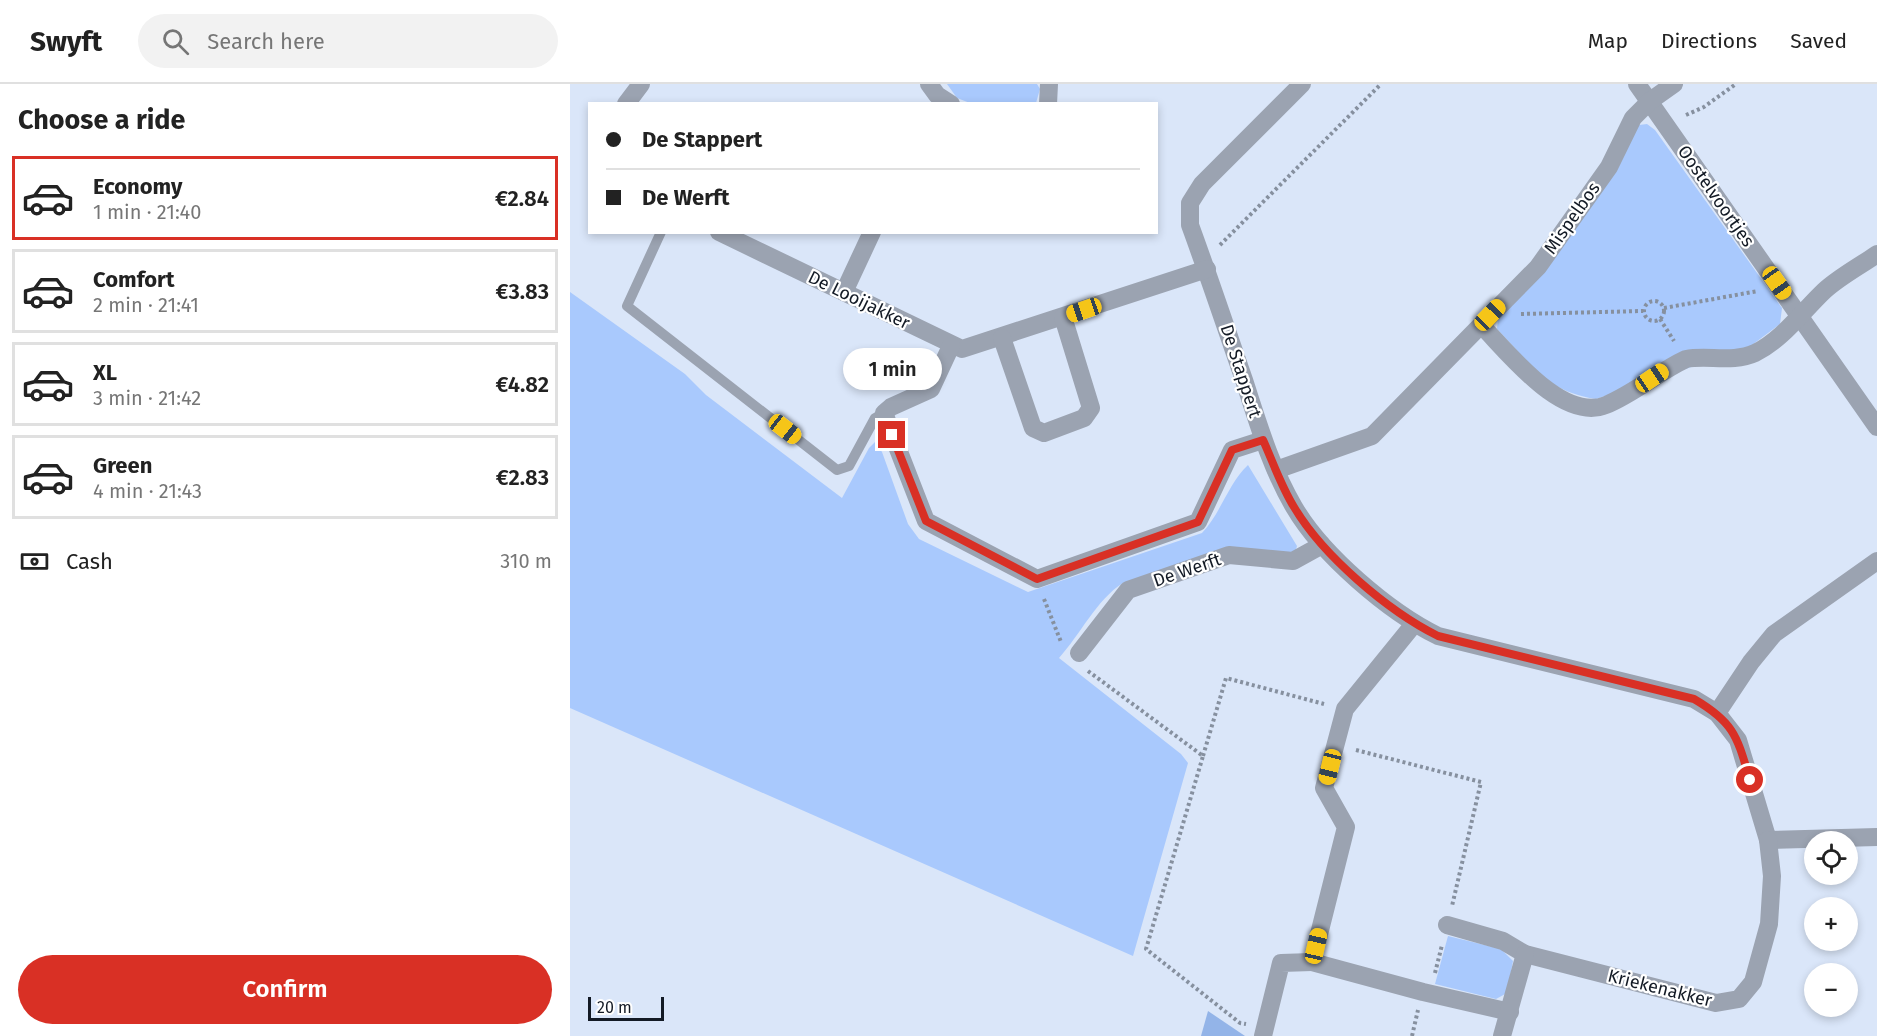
<!DOCTYPE html>
<meta charset="utf-8">
<style>
body{margin:0;font-family:"Fira Sans",sans-serif;background:#f2f2f2;color:#222;height:100vh;display:flex;flex-direction:column;font-size:22px;white-space:nowrap}
*{box-sizing:border-box;margin:0}
p{font-size:20px;color:#767676}
.icon{flex:none;width:33px;height:33px;fill:none;stroke:currentColor;stroke-width:2;stroke-linecap:round;stroke-linejoin:round}
.map{position:relative;flex:1;overflow:hidden}
.details{display:flex;flex-direction:column;background:#fff;width:570px}
.details>*{flex:none}
.guide{position:absolute;left:18px;top:18px;width:570px;height:132px;border-radius:0px;box-shadow:0 3px 9px #0003;display:grid;align-content:center;height:132px;padding:0 18px;background:#fff}
.fabs{position:absolute;left:1234px;top:747px;display:grid;gap:12px}
.fabs a{display:grid;place-items:center;width:54px;height:54px;border-radius:50%;background:#fff;box-shadow:0 3px 9px #0003;font-size:30px}
.scale{position:absolute;left:18px;bottom:15px;width:76px;box-sizing:border-box;padding-left:6px;border:3px solid #131a25;border-top:0;font-size:16px;line-height:21px;white-space:nowrap;color:#131a25;-webkit-text-stroke:4px #fff;paint-order:stroke}
.end{position:absolute;width:27px;height:27px;margin:-14px;border:8px solid #d93025;background:#fff;box-shadow:0 0 0 3px #fff}
.from{border-radius:50%}
.bubble{position:absolute;height:42px;border-radius:21px;background:#fff;box-shadow:0 3px 9px #0003;font-size:20px;font-weight:600;line-height:42px;text-align:center}
.car{position:absolute;width:18px;height:36px;margin:-18px -9px;border-radius:8px;box-shadow:0 0 4px 2px #0007;background:linear-gradient(#f5c518 24%,#345 0 40%,#f5c518 0 76%,#345 0 86%,#f5c518 0)}
.guide b{display:flex;align-items:center;gap:21px;height:57px;font-size:22px}
.guide b+b{border-top:2px solid #e0e0e0}
.guide i{width:15px;height:15px;background:#222}
ul{padding:0;list-style:none}
li{display:flex;align-items:center;gap:18px;height:84px;margin:0 12px 9px;padding:0 6px;border:3px solid #e0e0e0;border-radius:0px}
li div{flex:1}
li b{display:block;font-size:22px}
li em{font-style:normal;font-weight:600}
li.active{border-color:#d93025}
li>.icon{width:54px;height:54px;stroke-width:1.5}
h2{padding:0 18px;font-size:27px;line-height:72px}
.pay{display:flex;align-items:center;gap:15px;height:66px;padding:0 18px;font-size:22px}
.pay p{margin-inline-start:auto}
.button{display:flex;gap:12px;margin-top:auto;padding:12px 18px}
.button a{flex:1;height:69px;border-radius:36px;background:#d93025;color:#fff;font-size:24px;font-weight:600;line-height:69px;text-align:center}
header{display:flex;align-items:center;gap:36px;box-sizing:border-box;height:84px;padding:0 30px;background:#fff;border-bottom:2px solid #e0e0e0}
header strong{font-size:28px}
nav{display:flex;gap:33px;margin-inline-start:auto;font-size:21px}
.search{width:420px;height:54px;background:#f2f2f2;display:flex;align-items:center;gap:15px;box-sizing:border-box;padding:0 21px;border-radius:33px;color:#767676;font-size:22px}
main{display:flex;flex:1;min-height:0}
.map>svg:first-child{display:block}
.green{fill:#a9c9fd}
.forest{fill:#93b4e8}
.lines{fill:none;stroke-linecap:round;stroke-linejoin:round}
.path{stroke:#86909f;stroke-width:4;stroke-dasharray:3 3;stroke-linecap:butt}
.service{stroke:#9ba3b1;stroke-width:10}
.minor{stroke:#9ba3b1;stroke-width:18}
.route{stroke:#d93025;stroke-width:8}
.labels{text-anchor:middle;stroke-width:4.5;stroke-linejoin:round;paint-order:stroke}
.street-label{font-size:18px;fill:#131a25;stroke:#fff}
</style>
<header>
<strong>Swyft</strong>
<div class="search"><svg class="icon" aria-label="search" viewBox="0 0 24 24"><circle cx="10" cy="10" r="6"/><path d="M15 15l6 6"/></svg>Search here</div>
<nav><a>Map</a><a>Directions</a><a>Saved</a></nav>
</header>
<main>
<section class="details">
<h2>Choose a ride</h2>
<ul>
<li class="active"><svg class="icon" aria-label="car" viewBox="0 0 24 24"><path d="M5 17H2v-5l4-1 3-4h7l3 4 3 1v5h-3M9 17h6M6 11h13"/><circle cx="7" cy="17" r="2"/><circle cx="17" cy="17" r="2"/></svg><div><b>Economy</b><p>1 min · 21:40</p></div><em>€2.84</em></li>
<li><svg class="icon" aria-label="car" viewBox="0 0 24 24"><path d="M5 17H2v-5l4-1 3-4h7l3 4 3 1v5h-3M9 17h6M6 11h13"/><circle cx="7" cy="17" r="2"/><circle cx="17" cy="17" r="2"/></svg><div><b>Comfort</b><p>2 min · 21:41</p></div><em>€3.83</em></li>
<li><svg class="icon" aria-label="car" viewBox="0 0 24 24"><path d="M5 17H2v-5l4-1 3-4h7l3 4 3 1v5h-3M9 17h6M6 11h13"/><circle cx="7" cy="17" r="2"/><circle cx="17" cy="17" r="2"/></svg><div><b>XL</b><p>3 min · 21:42</p></div><em>€4.82</em></li>
<li><svg class="icon" aria-label="car" viewBox="0 0 24 24"><path d="M5 17H2v-5l4-1 3-4h7l3 4 3 1v5h-3M9 17h6M6 11h13"/><circle cx="7" cy="17" r="2"/><circle cx="17" cy="17" r="2"/></svg><div><b>Green</b><p>4 min · 21:43</p></div><em>€2.83</em></li>
</ul>
<div class="pay"><svg class="icon" aria-label="cash" viewBox="0 0 24 24"><path d="M3 7h18v10H3z"/><circle cx="12" cy="12" r="2"/></svg>Cash<p>310 m</p></div>
<div class="button"><a>Confirm</a></div>
</section>
<div class="map">
<svg width="1307" height="952" viewBox="0 0 1307 952">
<rect width="100%" height="100%" fill="#dae6f9"/>
<g class="green">
<path d="M377 0H467L470 5 466 19H400L387 14Z"/>
<path d="M1077 40 1085 46 1212 224 1210 240 1178 264 1026 315C976 308 960 279 927 245L928 234 1069 41Z"/>
<path d="M0 208 115 290 136 311 272 414 299 364 305 358 312 368 338 440 349 455 458 508 632 449C651 429 658 400 678 381L727 462 725 469 647 467 553 499C527 515 510 551 489 574L611 670 618 679 563 872 0 624Z"/>
<path d="M878 852 931 865 943 877 937 909 926 915 865 900Z"/>
</g>
<path class="forest" d="M638 927 675 952H631Z"/>
<g class="lines">
<g class="path">
<path d="M1116 31 1134 23 1166 0"/>
<path d="M650 161 811 0"/>
<circle cx="1084" cy="227" r="10"/>
<path d="M1094 224 1188 207"/>
<path d="M951 230 1073 227"/>
<path d="M1090 235 1104 257"/>
<path d="M474 515 491 558"/>
<path d="M518 587 633 672 576 865 670 939 676 940"/>
<path d="M786 666 911 698 882 822"/>
<path d="M633 672 656 594 754 620"/>
<path d="M865 889 872 861"/>
<path d="M842 952 848 926"/>
</g>
<path class="service" d="M91 148 57 222 267 386 279 382 305 334 314 329"/>
<g class="minor">
<path d="M359 0 367 11 381 20"/>
<path d="M732 0 632 100 620 119V141C639 193 656 244 674 296 688 339 701 384 724 423 752 471 819 528 868 552L1124 615 1147 629 1168 656 1198 756 1307 753"/>
<path d="M1067 0 1307 343"/>
<path d="M56 20 71 0"/>
<path d="M478 20 479 0"/>
<path d="M149 148 392 265 637 185"/>
<path d="M274 208 302 148"/>
<path d="M911 241C938 268 992 339 1036 321 1065 309 1088 288 1116 275 1138 271 1163 279 1185 269 1212 256 1232 228 1254 207 1269 193 1290 182 1307 170"/>
<path d="M432 254 463 344 474 349 514 334 521 324 493 233"/>
<path d="M381 262 361 305 321 323 314 329 356 437 467 495 628 438 662 366 693 356"/>
<path d="M706 386 802 352 968 183 1039 83 1063 34 1080 17 1104 0"/>
<path d="M509 569 558 506 659 471 723 477 752 461"/>
<path d="M1147 629 1181 578 1204 550 1307 477"/>
<path d="M877 841 933 857 955 870 1146 919 1169 915 1183 898 1199 840 1202 792 1198 756"/>
<path d="M742 878 853 908 940 928"/>
<path d="M693 952 711 879 742 878 776 743 754 704 775 625 844 540"/>
<path d="M932 952 955 870"/>
</g>
</g>
<g class="lines">
<path class="route" d="M322 351 356 437 467 495 628 438 662 366 693 356C703 378 711 402 724 423 753 472 818 527 868 552L1124 615C1165 639 1167 653 1180 696"/>
</g>
<g class="labels">
<g class="street-label">
<text transform="translate(1146 112) rotate(55)" y="6">Oostelvoortjes</text>
<text transform="translate(1002 134) rotate(-55)" y="6">Mispelbos</text>
<text transform="translate(289 216) rotate(26)" y="6">De Looijakker</text>
<text transform="translate(671 287) rotate(72)" y="6">De Stappert</text>
<text transform="translate(617 486) rotate(-19)" y="6">De Werft</text>
<text transform="translate(1090 904) rotate(14)" y="6">Kriekenakker</text>
</g>
</g>
</svg>
<div class="fabs">
<a><svg class="icon" aria-label="locate" viewBox="0 0 24 24"><circle cx="12" cy="12" r="6"/><path d="M12 2v4M12 18v4M2 12h4M18 12h4"/></svg></a>
<a>+</a>
<a>−</a>
</div>
<div class="scale">20 m</div>
<i class="end from" style="left:1180px;top:696px"></i>
<i class="end" style="left:322px;top:351px"></i>
<div class="bubble" style="left:273px;top:264px;width:99px">1 min</div>
<i class="car" style="left:1207px;top:199px;rotate:145deg"></i>
<i class="car" style="left:514px;top:226px;rotate:251deg"></i>
<i class="car" style="left:920px;top:231px;rotate:44deg"></i>
<i class="car" style="left:1082px;top:294px;rotate:56deg"></i>
<i class="car" style="left:215px;top:345px;rotate:128deg"></i>
<i class="car" style="left:760px;top:683px;rotate:194deg"></i>
<i class="car" style="left:746px;top:862px;rotate:13deg"></i>
<div class="guide">
<b><i class="from"></i>De Stappert</b>
<b><i></i>De Werft</b>
</div>
</div>
</main>
